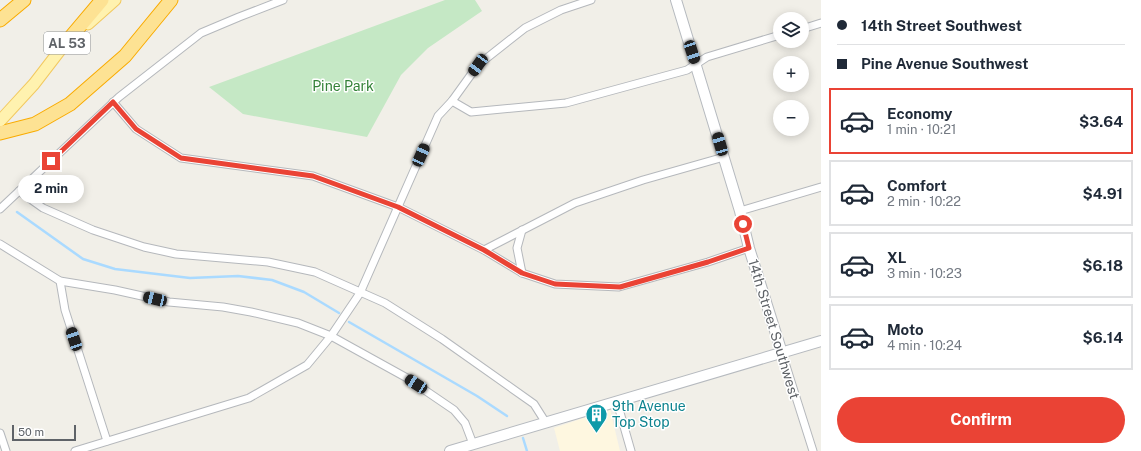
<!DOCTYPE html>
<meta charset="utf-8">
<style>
body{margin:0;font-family:"Public Sans",sans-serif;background:#f6f6f7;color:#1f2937;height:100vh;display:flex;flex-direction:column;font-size:15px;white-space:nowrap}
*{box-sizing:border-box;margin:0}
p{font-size:13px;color:#747a83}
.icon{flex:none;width:22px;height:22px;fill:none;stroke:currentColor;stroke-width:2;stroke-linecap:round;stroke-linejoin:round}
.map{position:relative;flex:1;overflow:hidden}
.details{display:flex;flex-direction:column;background:#fff;width:320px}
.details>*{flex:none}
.guide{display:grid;align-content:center;height:88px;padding:0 16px;background:#fff}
.controls{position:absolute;left:773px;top:12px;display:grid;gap:8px}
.controls a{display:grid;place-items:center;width:36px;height:36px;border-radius:50%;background:#fff;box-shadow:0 2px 10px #0003;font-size:20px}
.scale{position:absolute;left:12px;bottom:10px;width:64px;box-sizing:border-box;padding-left:4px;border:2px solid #5f6368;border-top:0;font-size:11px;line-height:14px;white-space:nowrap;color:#5f6368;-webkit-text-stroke:3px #fff;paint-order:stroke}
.end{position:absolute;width:18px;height:18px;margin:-9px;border:5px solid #ea4335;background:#fff;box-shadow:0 0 0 2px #fff}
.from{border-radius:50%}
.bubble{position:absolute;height:28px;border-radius:14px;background:#fff;box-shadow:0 2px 10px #0003;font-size:13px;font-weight:700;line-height:28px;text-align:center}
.car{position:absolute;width:12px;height:24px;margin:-12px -6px;border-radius:5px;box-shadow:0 0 3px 1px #0007;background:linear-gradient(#222 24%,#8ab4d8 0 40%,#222 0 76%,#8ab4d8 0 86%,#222 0)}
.guide b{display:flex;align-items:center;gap:14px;height:38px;font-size:15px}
.guide b+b{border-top:1px solid #e0e1e3}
.guide i{width:10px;height:10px;background:#1f2937}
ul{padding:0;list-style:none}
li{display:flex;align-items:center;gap:12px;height:66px;margin:0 8px 6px;padding:0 8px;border:2px solid #e0e1e3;border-radius:0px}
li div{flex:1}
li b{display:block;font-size:15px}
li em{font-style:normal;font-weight:700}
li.active{border-color:#ea4335}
li>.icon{width:36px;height:36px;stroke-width:1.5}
.primary-button{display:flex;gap:8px;margin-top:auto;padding:8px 16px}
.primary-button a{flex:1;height:46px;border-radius:24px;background:#ea4335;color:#fff;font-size:16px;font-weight:700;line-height:46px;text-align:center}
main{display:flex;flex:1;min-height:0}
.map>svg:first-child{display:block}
.commercial{fill:#fef7e0}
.green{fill:#c5e8c5}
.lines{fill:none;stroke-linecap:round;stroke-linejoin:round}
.stream{stroke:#aadaff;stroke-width:2.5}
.street-casing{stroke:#b5b8bc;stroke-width:9}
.secondary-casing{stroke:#b6babf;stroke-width:12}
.primary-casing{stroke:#f2c960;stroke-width:13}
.highway-casing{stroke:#f9ab00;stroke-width:15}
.street{stroke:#fff;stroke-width:7}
.secondary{stroke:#fff;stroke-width:10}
.primary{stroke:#fff2af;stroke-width:11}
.highway{stroke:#fde293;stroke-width:13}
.route{stroke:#ea4335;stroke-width:5}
.labels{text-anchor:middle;stroke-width:3;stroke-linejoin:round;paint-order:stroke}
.shield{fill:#fff;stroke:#8f9295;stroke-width:1}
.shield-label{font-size:13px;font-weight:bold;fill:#5f6368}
.park-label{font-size:14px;fill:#348238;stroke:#fff}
.street-label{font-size:14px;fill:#5f6368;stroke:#fff}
.culture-label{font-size:14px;fill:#0d838f;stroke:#fff;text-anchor:start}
</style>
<main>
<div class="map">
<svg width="821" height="451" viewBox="0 0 821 451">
<rect width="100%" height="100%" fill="#f1efe8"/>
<path class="commercial" d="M610 409 620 451H560L554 428Z"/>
<path class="green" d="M445 0H475L482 11 428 48 401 75 367 137 243 114 209 87Z"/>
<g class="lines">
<g class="stream">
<path d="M17 212 83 259 115 269 190 278 238 276 272 280 304 292 339 313"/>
<path d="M349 322 477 396 507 416"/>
<path d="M523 438 527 451"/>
</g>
<defs>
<g id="street">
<path d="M802 29 821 23"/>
<path d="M452 101 471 112 566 103 687 70 707 57 780 35"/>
<path d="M113 102 136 129 181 158 313 176 398 207 484 250 522 273 555 284 619 287 708 262 749 248"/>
<path d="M19 191 43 208 93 230 144 247 176 254 268 262 315 272 385 303 442 339 534 404 546 423"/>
<path d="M0 209 119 97 201 33 239 17 283 0"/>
<path d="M740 211 821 187"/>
<path d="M522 230 517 248 522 273"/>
<path d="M0 244 60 281 115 290 169 302 223 307 251 312 298 323 331 336 407 378 454 410 465 423 473 444"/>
<path d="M484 250 575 203 643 180 724 157"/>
<path d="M60 281 65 310 107 441"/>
<path d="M782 353 813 451"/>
<path d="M617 402 631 451"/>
<path d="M0 433 6 451"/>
<path d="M75 451 249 398 307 365 331 336 360 293 438 116 452 101 478 65 525 28 561 10 591 0"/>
</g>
<g id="secondary">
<path d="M676 0 740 211 749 248 782 353"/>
<path d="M450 451 821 341"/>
</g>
<g id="primary">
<path d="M88 24 115 0"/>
<path d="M0 121 34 84 64 45 69 40"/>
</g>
<g id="highway">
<path d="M0 20 24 0"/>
<path d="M64 45 102 0"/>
<path d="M0 133 35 124 70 104 125 56 171 0"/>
</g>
</defs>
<use href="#street" class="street-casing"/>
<use href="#secondary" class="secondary-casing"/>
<use href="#primary" class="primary-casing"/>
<use href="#highway" class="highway-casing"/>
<use href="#street" class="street"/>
<use href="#secondary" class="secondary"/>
<use href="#primary" class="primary"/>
<use href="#highway" class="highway"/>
</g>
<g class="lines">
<path class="route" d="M51 161 113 102 136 129 181 158 313 176 398 207 484 250 522 273 555 284 620 287 708 262 749 248 743 224"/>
</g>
<defs>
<symbol id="building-pin" viewBox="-11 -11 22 30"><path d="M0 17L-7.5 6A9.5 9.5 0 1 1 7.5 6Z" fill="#0f9aa8" stroke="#fff"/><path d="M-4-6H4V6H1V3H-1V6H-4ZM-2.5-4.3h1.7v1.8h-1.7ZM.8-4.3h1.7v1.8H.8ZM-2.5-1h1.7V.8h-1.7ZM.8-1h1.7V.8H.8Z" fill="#fff"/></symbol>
</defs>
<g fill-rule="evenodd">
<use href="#building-pin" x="584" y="402" width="25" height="34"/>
</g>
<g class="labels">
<rect class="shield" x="44" y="32" width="46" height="22" rx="3"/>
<g class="shield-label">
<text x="67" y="48">AL 53</text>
</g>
<g class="park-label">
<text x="343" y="91">Pine Park</text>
</g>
<g class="street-label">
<text transform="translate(774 329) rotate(73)" y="5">14th Street Southwest</text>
</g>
<g class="culture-label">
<text x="612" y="411">9th Avenue<tspan x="612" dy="16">Top Stop</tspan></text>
</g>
</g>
</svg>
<div class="controls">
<a><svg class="icon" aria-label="layers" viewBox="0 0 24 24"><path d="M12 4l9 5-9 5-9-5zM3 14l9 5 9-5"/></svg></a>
<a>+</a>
<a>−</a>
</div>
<div class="scale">50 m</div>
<i class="end from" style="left:743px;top:224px"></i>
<i class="end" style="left:51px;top:161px"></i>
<div class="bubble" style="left:18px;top:175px;width:66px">2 min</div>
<i class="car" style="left:692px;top:52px;rotate:162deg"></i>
<i class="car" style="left:478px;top:65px;rotate:216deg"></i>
<i class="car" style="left:720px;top:144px;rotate:344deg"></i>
<i class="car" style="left:421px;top:155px;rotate:24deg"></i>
<i class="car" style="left:155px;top:299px;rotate:283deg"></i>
<i class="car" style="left:74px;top:339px;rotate:342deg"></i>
<i class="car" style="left:416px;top:384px;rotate:303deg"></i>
</div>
<section class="details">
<div class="guide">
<b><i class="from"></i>14th Street Southwest</b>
<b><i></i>Pine Avenue Southwest</b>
</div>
<ul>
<li class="active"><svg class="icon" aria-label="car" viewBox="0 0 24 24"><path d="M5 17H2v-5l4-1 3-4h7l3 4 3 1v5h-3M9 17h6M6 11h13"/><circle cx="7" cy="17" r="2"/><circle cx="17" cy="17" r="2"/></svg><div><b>Economy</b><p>1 min · 10:21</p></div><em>$3.64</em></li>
<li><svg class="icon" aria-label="car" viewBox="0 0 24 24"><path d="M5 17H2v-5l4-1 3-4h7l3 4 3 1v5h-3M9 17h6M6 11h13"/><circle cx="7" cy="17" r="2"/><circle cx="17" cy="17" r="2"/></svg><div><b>Comfort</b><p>2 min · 10:22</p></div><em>$4.91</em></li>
<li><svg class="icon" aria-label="car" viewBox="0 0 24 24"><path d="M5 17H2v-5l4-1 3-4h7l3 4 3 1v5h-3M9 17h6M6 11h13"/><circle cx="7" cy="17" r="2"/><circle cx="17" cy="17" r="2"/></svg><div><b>XL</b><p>3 min · 10:23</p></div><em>$6.18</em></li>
<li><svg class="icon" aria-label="car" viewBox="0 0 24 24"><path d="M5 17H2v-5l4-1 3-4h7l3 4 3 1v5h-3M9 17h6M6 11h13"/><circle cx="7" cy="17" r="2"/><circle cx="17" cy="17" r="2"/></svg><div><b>Moto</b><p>4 min · 10:24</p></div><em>$6.14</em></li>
</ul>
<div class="primary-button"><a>Confirm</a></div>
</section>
</main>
